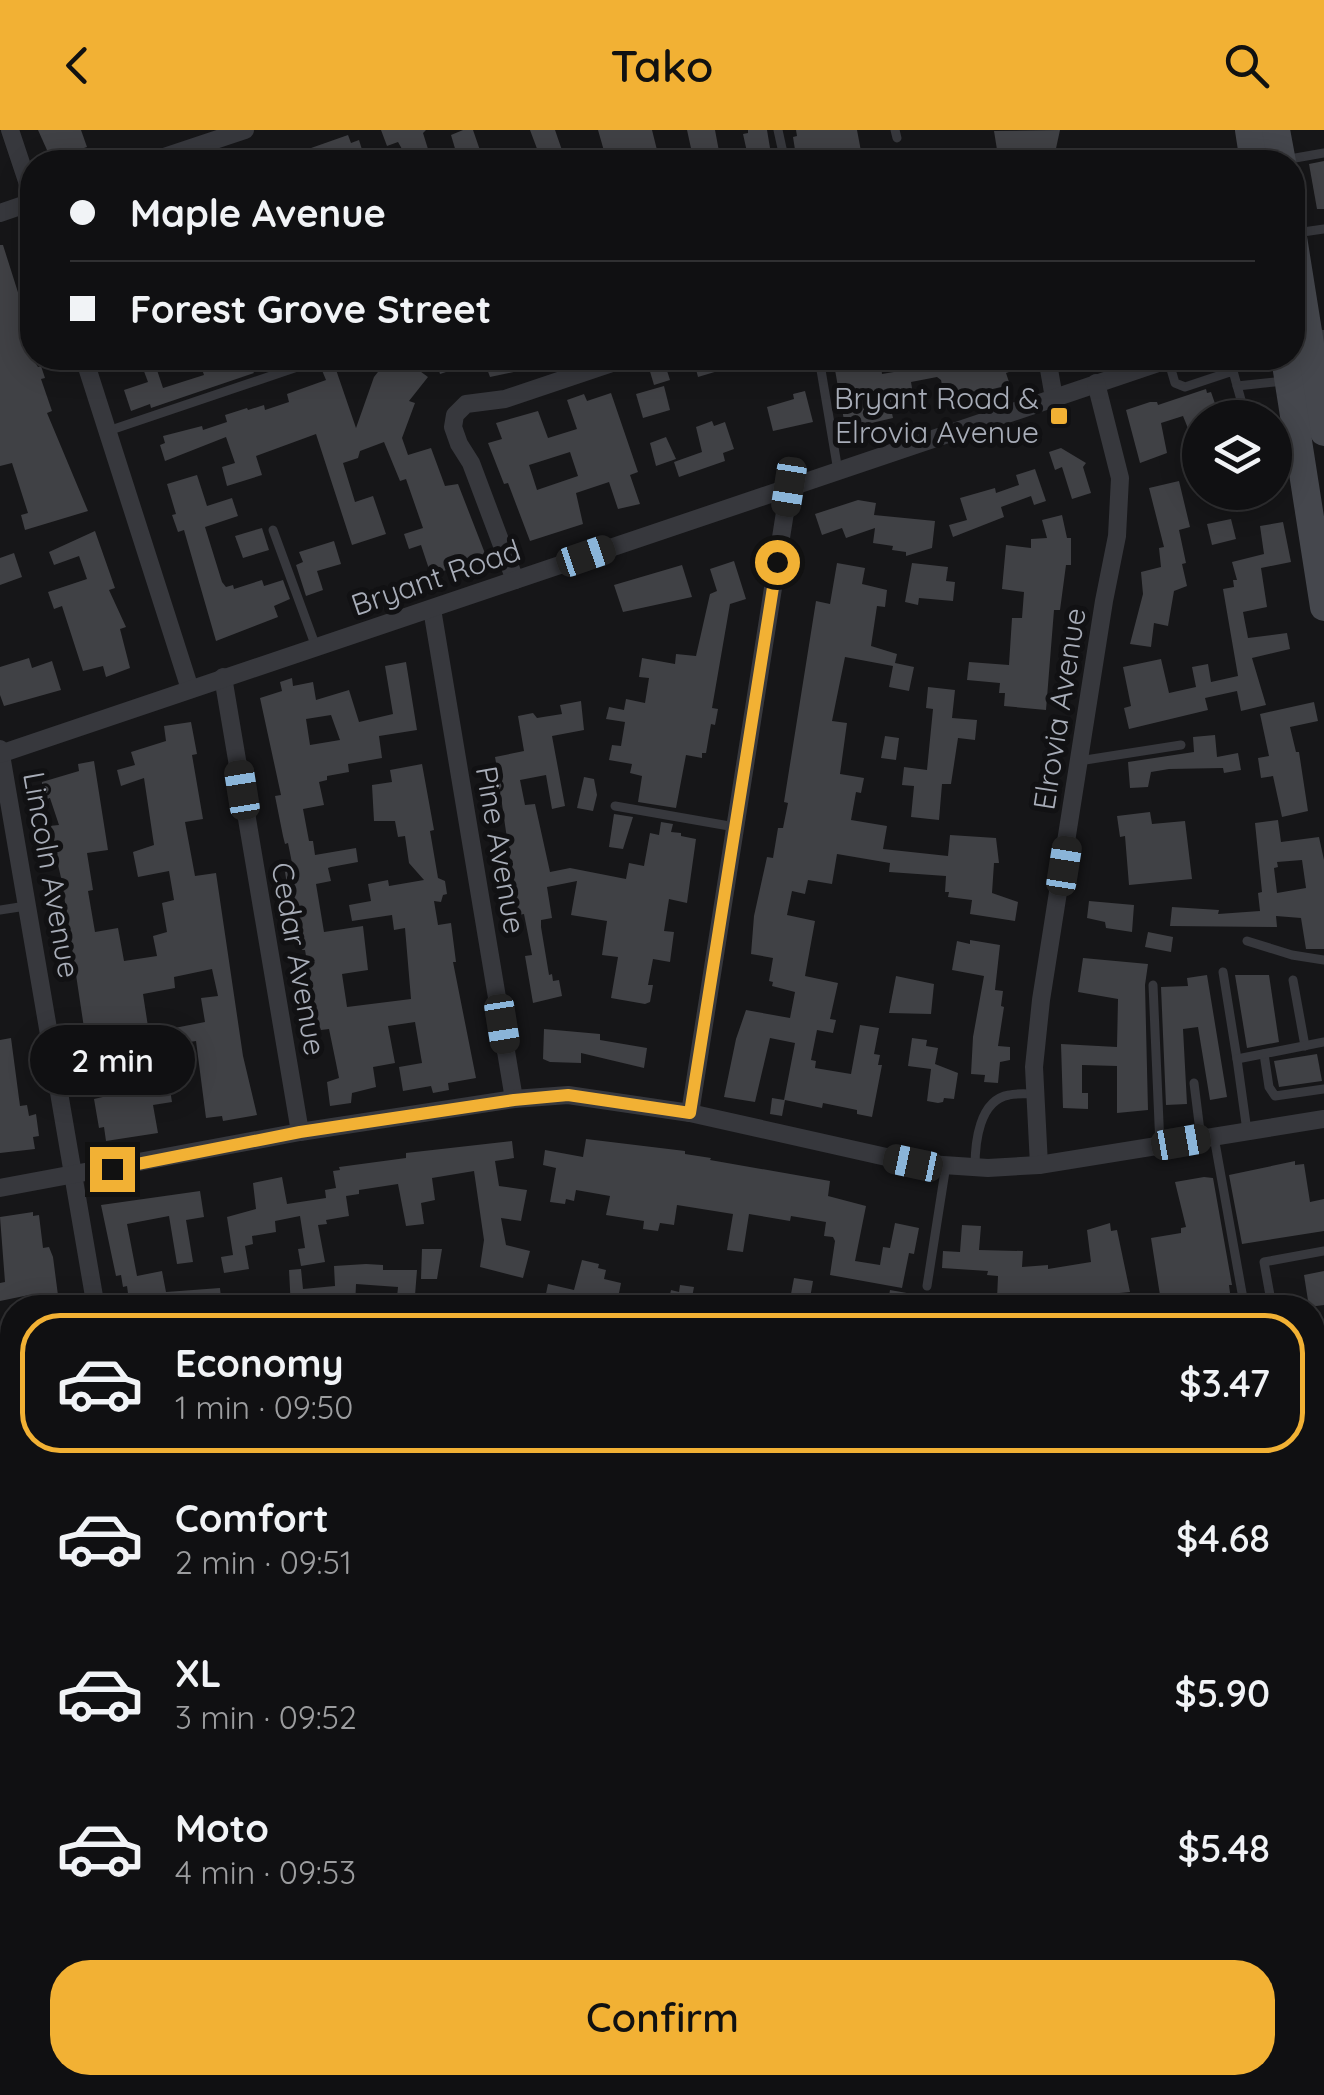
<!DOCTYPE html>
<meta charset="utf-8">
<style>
body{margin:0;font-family:Quicksand,sans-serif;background:#19191b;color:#f1f3f6;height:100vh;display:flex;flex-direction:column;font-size:38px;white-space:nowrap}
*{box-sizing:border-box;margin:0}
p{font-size:32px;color:#9c9d9f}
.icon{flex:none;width:55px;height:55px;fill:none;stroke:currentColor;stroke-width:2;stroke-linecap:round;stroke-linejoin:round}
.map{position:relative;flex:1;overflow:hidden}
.side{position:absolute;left:0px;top:1165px;width:1325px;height:800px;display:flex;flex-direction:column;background:#101012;border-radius:40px 40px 0 0;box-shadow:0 5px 25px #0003,0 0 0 2px #303032}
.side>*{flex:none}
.top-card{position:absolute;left:20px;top:20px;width:1285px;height:220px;border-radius:40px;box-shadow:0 5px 25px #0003,0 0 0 2px #303032;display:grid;align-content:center;height:220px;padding:0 50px;background:#101012}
.tools{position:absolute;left:1182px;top:270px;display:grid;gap:20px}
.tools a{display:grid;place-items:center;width:110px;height:110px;border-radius:50%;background:#101012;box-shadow:0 5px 25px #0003,0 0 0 2px #303032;font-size:50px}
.end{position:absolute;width:45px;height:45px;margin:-22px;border:12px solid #f2b134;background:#111;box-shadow:0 0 0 5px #111}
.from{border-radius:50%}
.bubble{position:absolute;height:70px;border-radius:35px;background:#101012;box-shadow:0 5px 25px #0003,0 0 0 2px #303032;font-size:32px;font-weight:600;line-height:70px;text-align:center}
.car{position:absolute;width:30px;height:60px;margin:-30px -15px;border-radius:12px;box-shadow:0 0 8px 2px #0007;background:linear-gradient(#222 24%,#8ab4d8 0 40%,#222 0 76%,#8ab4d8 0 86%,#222 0)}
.top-card b{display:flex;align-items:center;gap:35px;height:95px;font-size:38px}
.top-card b+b{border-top:2px solid #303032}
.top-card i{width:25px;height:25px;background:#f1f3f6}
ul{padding:18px 0 0;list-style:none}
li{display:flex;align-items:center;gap:30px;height:140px;margin:0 20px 15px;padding:0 30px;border:5px solid transparent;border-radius:40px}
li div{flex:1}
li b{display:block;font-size:38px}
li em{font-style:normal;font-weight:600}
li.current{border-color:#f2b134}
li>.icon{width:90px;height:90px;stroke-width:1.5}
.primary-button{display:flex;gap:20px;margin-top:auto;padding:20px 50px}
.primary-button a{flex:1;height:115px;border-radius:40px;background:#f2b134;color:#111;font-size:40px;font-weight:600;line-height:115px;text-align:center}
header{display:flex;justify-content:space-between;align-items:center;height:130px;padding:0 50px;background:#f2b134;color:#111;font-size:45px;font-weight:600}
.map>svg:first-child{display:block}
.building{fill:#404145;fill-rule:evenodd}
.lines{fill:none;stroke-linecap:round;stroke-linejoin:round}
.service{stroke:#37383d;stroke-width:9}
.minor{stroke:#37383d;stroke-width:18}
.secondary{stroke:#45474d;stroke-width:28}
.primary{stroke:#53555c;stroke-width:30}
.route{stroke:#f2b134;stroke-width:12}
.poi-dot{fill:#f2b134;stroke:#111113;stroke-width:4}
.labels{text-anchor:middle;stroke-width:10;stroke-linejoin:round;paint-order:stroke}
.poi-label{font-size:30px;fill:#a8adb8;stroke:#111113;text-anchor:end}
.street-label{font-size:30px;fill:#a8adb8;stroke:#111113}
</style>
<header><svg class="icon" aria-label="back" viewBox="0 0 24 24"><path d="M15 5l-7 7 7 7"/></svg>Tako<svg class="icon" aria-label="search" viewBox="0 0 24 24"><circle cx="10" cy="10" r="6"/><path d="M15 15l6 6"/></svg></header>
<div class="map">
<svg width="1324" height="1965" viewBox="0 0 1324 1965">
<rect width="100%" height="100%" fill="#161618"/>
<g class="building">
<path d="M38 0H81L87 17 51 29Z"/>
<path d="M381 0H426L423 3 428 19 406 26 398 12 387 16Z"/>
<path d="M463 0H473L484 32H459L451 5Z"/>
<path d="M530 0H555L564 26 542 32Z"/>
<path d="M598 0H652L660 32H578L577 29 604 21Z"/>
<path d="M687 0H715L721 32H694Z"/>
<path d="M748 0H767L770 18 747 22 743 4 748 3Z"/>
<path d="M796 0H857L863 32H797L793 7 797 6Z"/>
<path d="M1060 0 1053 32H999L994 1Z"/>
<path d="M348 5 351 13 359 10 364 26 343 32H278L277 30Z"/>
<path d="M1324 31V79H1317L1309 34Z"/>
<path d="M0 115H3L22 175 18 177 32 211V228L38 237 41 236 45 248 41 249 52 281 47 283 88 381 25 400 21 385 28 383 12 333 0 336Z"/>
<path d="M139 228H153L163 258 204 245 198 228 281 230 252 240 254 243 151 278 150 274 131 281 124 260 148 252Z"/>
<path d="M326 228H332L356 298 374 247 389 228H402L428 247 409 271 415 273 402 308 408 325 431 318 445 356 458 354 486 426 435 444 434 440 430 442 421 415 409 419 404 404 423 398 406 349 400 351 384 312 360 321 358 328 343 333 355 372 373 366 386 404 352 415 316 304 256 326 262 345 227 356 222 337 235 333 226 307 165 331 160 315 165 313 163 306 202 296 203 300 227 292 225 285 247 278 248 280 264 275 265 280 289 272 287 264 326 250 321 238Z"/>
<path d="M435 228H482V230L440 244Z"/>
<path d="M483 228H542V230L531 234 532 238 490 247Z"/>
<path d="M646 228H663L670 250 654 255Z"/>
<path d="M693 228H714L718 241 698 247Z"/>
<path d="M829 228H880L882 244 929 236 927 228H950L951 233 979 228H1014L1018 239 1006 243 1010 255 945 270 941 250 937 247 911 252 914 270 890 274 893 288 854 297 845 296 835 240 831 241Z"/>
<path d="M664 256 670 280 643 288 636 264Z"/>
<path d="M1206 259 1207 263 1211 262 1220 288H1200V328L1183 286 1161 293 1167 323 1140 333 1126 280 1150 272H1157L1158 275Z"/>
<path d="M805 261 813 292 773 301 767 277 794 269 793 264Z"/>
<path d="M611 263 638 342 630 345 640 374 618 379 609 352 576 363 583 394 530 411 508 353 504 354 488 313 502 309 496 293 538 281 548 308 577 299 567 270 584 264 587 271ZM570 322 578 346 537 360 529 335Z"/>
<path d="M712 291 714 296 725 292 734 319 723 323 725 331 679 347 674 332 702 322 696 297Z"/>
<path d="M666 307 676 329 656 336 650 313Z"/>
<path d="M1061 318 1086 333 1083 337 1091 363 1072 369 1062 337 1055 340 1049 322Z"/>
<path d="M1035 339 1046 371 1034 375 1031 366 1001 377 1004 387 953 407 949 395 967 390 960 368 995 358 996 363 1019 355 1016 345Z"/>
<path d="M197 345 207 376 232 368 238 386 205 397 222 452 226 457 233 455 234 459 262 450 264 456 283 450 290 469 274 476 278 487 216 511 184 400 178 402 172 385 176 384 167 354Z"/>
<path d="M1179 351 1190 397 1179 400 1186 433 1182 434 1187 456 1174 461 1168 496 1154 493 1151 517 1130 514 1143 464 1141 442 1161 437 1159 418 1164 417 1149 358Z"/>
<path d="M1217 362H1257V369L1220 376Z"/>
<path d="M858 370 876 373 874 385 935 391 932 418 906 426V422L892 420 893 416 873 413 875 398 846 408 842 398 822 405 815 384Z"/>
<path d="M1062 385 1067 408H1071V435H1066L1060 480H1054L1046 580 1004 576 1005 563H999L1000 553 967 550 969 532 1009 535 1012 488H1022L1024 462 1002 459 1006 415 1031 418V409L1047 408 1042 390Z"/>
<path d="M1231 389 1236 409 1212 415 1207 394Z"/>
<path d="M1283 392 1291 432 1261 438 1267 477 1243 482 1248 508 1287 503 1290 519 1252 528 1266 575 1241 581 1237 561 1205 568 1208 580 1129 599 1124 578 1131 576 1123 537 1161 529 1169 563 1196 557 1192 537 1208 534 1211 552 1238 546 1223 459 1234 457 1233 450H1237L1232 432 1264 424 1260 396Z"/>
<path d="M262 398 269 420 243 428 235 406Z"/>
<path d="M95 401 115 458 109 460 126 497 120 499 130 538 106 547 103 536 83 541 62 476 54 479 48 462 87 449 79 426 54 435 49 422Z"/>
<path d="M334 411 341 434 317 441 323 460 306 466 296 435 303 432 299 422Z"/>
<path d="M14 423 22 447 0 455V428Z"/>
<path d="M734 431 746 469 730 474 712 578 718 579 715 595 711 594 706 623H702V628L686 625 676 678 638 672 642 646 630 643 632 634 609 630 612 615 621 616 625 592 606 589 609 577 624 580 626 569 645 573 649 548 639 547 642 528 675 534 676 524 696 526 710 464 717 461 710 439Z"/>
<path d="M837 433 865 438 862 454 887 460 885 477 877 476 871 516 897 524 895 533 914 537 909 561 889 557 893 536 845 527 832 591 847 593 840 644 864 648 861 663 856 662 851 690 887 696 883 719 948 726 950 705 996 708 999 733H994L992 763 1018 772 1015 791 970 784 972 770 948 767 949 762H945L946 746 889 742 890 733 837 724 832 754 808 750 805 764 792 761 787 785 815 791 805 846 838 853 830 889 836 890 833 903 817 900 811 930 816 931 815 938 851 944 860 895 879 898 874 924 880 925 878 935H882L872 987 857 984V980L823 973 822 978 785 970 782 986 770 984 772 968 784 970 795 913 770 908 755 972 724 967 736 909 746 880 790 888 795 862 772 856 773 852 769 851 773 828 751 824 754 786 767 727 773 728 778 698H783L788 673 784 672 816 471 830 474Z"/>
<path d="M912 433 948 437 946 451 955 452 953 471 919 468 918 475 905 472Z"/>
<path d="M682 435 692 467 623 482 614 455Z"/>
<path d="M29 528 32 538 52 531 61 560 4 576 0 565V537Z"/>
<path d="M406 532 417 600 379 606 382 628 348 634 349 642 327 646V650L319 652 324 675 303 679 309 711H313L315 725 356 718 358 732 331 737 328 738 331 751 316 754 324 802 363 796 368 840 342 844 347 877 411 869 405 798 394 800 392 785 352 791 349 775 371 771 368 754 388 750 389 756 424 750 409 733 405 706 398 707 395 691H374L372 655 392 652 390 640 422 634 434 700 430 701 438 748 445 751 447 764 443 765 441 772 434 771 438 795 451 793 456 832H453L476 948 448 953 449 960 433 963 431 956 403 961 399 937 422 933 415 892 388 896 395 933 373 937 376 957 352 963 351 973 330 976 327 952 339 948 336 933 329 899 321 900 317 889 305 820H302L296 787 292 786 285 742 293 738 288 713 285 714 283 706 275 666 281 665 260 568 282 561 280 552 292 548 293 556 313 552 316 570 349 560 359 592 393 584 385 536ZM331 585 340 610 310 615 306 589Z"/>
<path d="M928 557 955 560 952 588 977 590 975 610 958 608 951 654H942L939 690 911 687 914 656 902 655 904 637 927 640 933 579 926 578Z"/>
<path d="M581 571 584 600 552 606 565 676 552 679 546 645 520 650 525 675 535 674 550 742 570 738 626 749 629 733 644 736 650 703 659 705 661 692 673 694 671 702 681 703V706L696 709 687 773 669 769 664 801 674 802 670 832 653 829 648 855H653L650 872 645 874 611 868 618 827 602 825 607 791 571 785 577 751 547 757 552 788 541 790V797L549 845 552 844 553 851 559 850 562 866 533 873 525 826 532 825 524 784 518 785 501 667 497 668 494 650 499 649 495 627 524 621 518 586 533 583 537 588 562 584 560 575Z"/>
<path d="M1314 572 1318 591 1290 597 1296 622H1299L1308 681 1282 687 1273 646 1261 648 1258 628 1269 626 1260 584Z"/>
<path d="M191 592 197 624 192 625 203 689 185 692 195 746 216 743 243 926 257 985 223 991 222 986 206 988 196 911 163 916 172 972 153 975 158 1003 106 1011 104 997 99 998 94 969 142 958 136 926 125 925 122 905 86 911 62 752 49 696 59 695 50 668 37 672 33 658 42 655V652L79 641 78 634 94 631 108 720 87 723 93 760 88 761 95 802 118 798 124 831 157 826 153 806 167 802 162 773 174 770 169 741 138 747 133 722 154 715 144 648 121 656 117 640 135 635 131 622 166 611 164 596ZM212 839 218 866 201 868 205 892 149 903 143 864 175 858 174 847Z"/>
<path d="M1215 605 1217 627 1238 623 1241 640 1224 643 1223 638 1169 639 1151 642 1148 657 1130 658 1128 632 1194 622 1193 607Z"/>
<path d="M885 606 899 608 896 630 881 628Z"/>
<path d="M584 647 594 649 597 665 593 681 577 678Z"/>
<path d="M1150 682 1152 694 1185 691 1192 749 1129 755 1125 706 1120 707 1117 686Z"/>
<path d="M614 684 633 687 623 719 609 717Z"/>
<path d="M1278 690 1281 712 1319 707 1324 730V819H1306L1301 788 1276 786 1277 797 1170 796 1172 777 1219 780 1218 784 1260 781 1258 763 1262 762 1255 693ZM1302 730 1306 758 1277 763 1274 738 1278 737 1277 732Z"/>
<path d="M1089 771 1134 775 1132 802 1106 798 1105 792 1087 788Z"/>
<path d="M1148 802 1173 807 1171 822 1145 817Z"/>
<path d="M970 810 1000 815 995 860 1003 861 1001 876 1004 877 998 916 1010 917V930L1000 932 998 953 984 952 985 945 971 944 973 907 984 846 952 840 957 811 970 814Z"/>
<path d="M1083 828 1148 834 1145 855 1148 980 1117 983V936L1082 935V963H1088V979L1063 978 1061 914 1117 917 1118 869 1078 862Z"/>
<path d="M1207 845 1227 967 1210 970 1198 897 1183 899 1187 974 1166 975 1161 857 1188 856 1187 848Z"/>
<path d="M1235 845H1269L1279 912 1247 918Z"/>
<path d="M896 846 934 854 931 884 889 883Z"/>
<path d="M544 899 600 904V910L647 918 644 938 581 923V933L550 932 543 929Z"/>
<path d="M11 908 20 976 27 975 29 986 36 984 39 1006 33 1007 35 1019 0 1023V910Z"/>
<path d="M912 908 927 910 926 916 938 918 935 934 958 943 954 969 944 968 943 972 938 973 927 971 931 939 908 936Z"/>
<path d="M1317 924 1322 951 1279 957 1274 931Z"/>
<path d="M586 1009 685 1021V1024L711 1028 710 1030 830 1051 828 1066 866 1076 855 1131 880 1135 883 1117 890 1118 895 1093 919 1098 914 1124 909 1123 902 1158 830 1145 835 1111 833 1107 824 1106 826 1092 791 1086 790 1091 749 1084 743 1122 727 1120 733 1084 677 1075 674 1095 660 1093 658 1101 643 1099 644 1091 606 1085 610 1066 576 1060 574 1071 566 1069 565 1074 550 1072 556 1038 543 1035 545 1020 583 1027Z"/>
<path d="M512 1011 514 1028 495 1031 499 1056 527 1060 521 1091 501 1088 506 1115 530 1121 523 1148 480 1137 484 1110 474 1041 432 1048 435 1070 421 1073 424 1094 406 1096 398 1054 359 1060V1064L346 1066 349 1086 326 1090 327 1094 318 1095 325 1132 301 1136 298 1119 305 1118 300 1086 275 1091 276 1102 252 1106 253 1114 245 1116 249 1139 224 1143 221 1127 233 1125 227 1087 256 1079 253 1053 282 1047 287 1074 326 1068 325 1060 336 1058 333 1041 340 1040 339 1037 406 1028V1023Z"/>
<path d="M1295 1031V1035L1304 1034 1310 1072 1324 1069V1101L1242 1114 1229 1045Z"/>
<path d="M1204 1047 1213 1048 1232 1155H1229L1230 1163 1192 1169 1193 1178H1162L1151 1108 1181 1103V1098L1186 1097 1175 1052Z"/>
<path d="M200 1061 204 1087 186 1090 193 1132 177 1134 169 1086 127 1094 137 1146 162 1141 166 1162 220 1158 222 1178H130L127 1156 123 1157 121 1145 116 1146 101 1075Z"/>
<path d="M33 1082V1086L39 1085 43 1118 49 1117 53 1127 59 1173 30 1176 29 1165 0 1171V1153L5 1152 0 1087Z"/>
<path d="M1110 1093 1111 1101 1117 1100 1130 1162 1078 1167 1080 1178H1055L1058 1167 997 1169 998 1146 987 1145 988 1141 942 1138 943 1121 960 1122 962 1095 981 1096 979 1120 1023 1121 1022 1137 1048 1135V1139L1091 1132 1087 1100Z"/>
<path d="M422 1119H442L437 1149H421Z"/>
<path d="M582 1130 599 1134 598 1138 606 1140 604 1149 621 1153 616 1178H543L548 1154 574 1160Z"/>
<path d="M366 1134 383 1135V1140H417L414 1178H396L398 1157 356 1154 355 1178H291L289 1140 301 1139 303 1159 335 1156 334 1136Z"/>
<path d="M1324 1141V1175L1309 1177 1304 1145Z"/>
<path d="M794 1148 813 1151 810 1168 791 1164Z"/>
<path d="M680 1155 694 1157 690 1178H667L671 1160 679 1162Z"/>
<path d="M890 1160 918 1165 914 1178H887Z"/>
<path d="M12 1610V1755L0 1757V1612Z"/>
<path d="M106 1952H133L136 1965H106Z"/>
<path d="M506 1952H565L564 1965 506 1962Z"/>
<path d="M1107 1952H1156L1142 1965H1117Z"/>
<path d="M1275 1952H1324V1965H1271Z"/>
</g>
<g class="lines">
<g class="service">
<path d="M778 0 785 32"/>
<path d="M895 0 897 8"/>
<path d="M1284 30 1324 23"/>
<path d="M1296 103 1324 99"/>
<path d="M819 228 838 341"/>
<path d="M1168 229 1175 253 1185 257 1233 241 1246 288"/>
<path d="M1237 256 1284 251"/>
<path d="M108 301 318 230"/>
<path d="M273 400 316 517"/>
<path d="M1079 631 1181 615"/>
<path d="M615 676 735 697"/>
<path d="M0 780 26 776"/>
<path d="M1247 811 1292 825 1324 830"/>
<path d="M1223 842 1237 929"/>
<path d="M1293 850 1305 916"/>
<path d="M1153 855 1160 1016"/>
<path d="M1264 924 1269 957 1275 966 1324 959"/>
<path d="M1194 953 1201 1009"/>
<path d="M1247 1001 1237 929 1324 912"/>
<path d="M1214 1007 1244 1174"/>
<path d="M975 1037C975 1013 979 970 1009 965 1017 963 1026 964 1035 964"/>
<path d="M927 1156 946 1035"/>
<path d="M1271 1171 1264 1132 1324 1121"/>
<path d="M0 1501 10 1499"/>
<path d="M0 1772 12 1770"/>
<path d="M1312 1828 1324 1819"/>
<path d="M1312 1889 1324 1892"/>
<path d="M1063 1952 1077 1965"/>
<path d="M309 1965 311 1952"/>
<path d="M834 1965 848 1952"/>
<path d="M1154 1965 1169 1952"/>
<path d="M1246 1965 1250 1952"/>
</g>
<g class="minor">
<path d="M10 0 32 66"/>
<path d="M149 32 245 0"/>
<path d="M0 83 32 72"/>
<path d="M1292 207 1324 209"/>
<path d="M84 228 190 559"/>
<path d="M1047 228 1054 268"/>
<path d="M515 450 471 333 459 314 453 297 455 285 466 274 505 269 621 230"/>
<path d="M432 479 514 969"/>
<path d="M223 547 300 1002"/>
<path d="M0 619 96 1178"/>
<path d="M0 624 1173 228"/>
<path d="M690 983 789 357"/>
<path d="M1039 1035 1034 937 1041 870 1104 471 1117 406 1120 348 1096 253"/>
<path d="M0 1058 300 1002 514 969 568 965 690 983 913 1033 988 1038 1039 1035 1324 989"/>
<path d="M1312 1404 1324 1406"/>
<path d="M1312 1559 1324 1549"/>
<path d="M0 1585 12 1583"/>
<path d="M0 1895 12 1893"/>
<path d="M718 1952 729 1965"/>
<path d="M622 1965 637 1952"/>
</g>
<g class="secondary">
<path d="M1249 0 1254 32"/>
<path d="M1276 0 1282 32"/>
<path d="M1292 101 1324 302"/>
<path d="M1285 228 1324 477"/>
</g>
<g class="primary">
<path d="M1312 1659 1324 1649"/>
<path d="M1312 1692 1324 1682"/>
<path d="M979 1965 993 1952"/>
</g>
</g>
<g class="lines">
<path class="route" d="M112 1039 300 1002 514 970 568 965 690 983 777 432"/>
</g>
<rect class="poi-dot" x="1049" y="276" width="20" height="20" rx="5"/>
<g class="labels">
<g class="poi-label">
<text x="1039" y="279">Bryant Road &amp;<tspan x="1039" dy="34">Elrovia Avenue</tspan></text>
</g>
<g class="street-label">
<text transform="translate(436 448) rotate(-19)" y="10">Bryant Road</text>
<text transform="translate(1060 579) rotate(-81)" y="10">Elrovia Avenue</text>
<text transform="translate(500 720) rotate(80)" y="10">Pine Avenue</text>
<text transform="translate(51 745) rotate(80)" y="10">Lincoln Avenue</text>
<text transform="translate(298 829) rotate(80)" y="10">Cedar Avenue</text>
</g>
</g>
</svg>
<div class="tools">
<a><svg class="icon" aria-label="layers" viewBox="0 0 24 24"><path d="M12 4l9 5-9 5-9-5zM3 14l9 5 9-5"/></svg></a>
</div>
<i class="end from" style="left:777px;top:432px"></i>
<i class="end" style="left:112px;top:1039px"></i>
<div class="bubble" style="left:30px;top:895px;width:165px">2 min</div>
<i class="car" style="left:789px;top:357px;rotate:189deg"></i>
<i class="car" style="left:586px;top:426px;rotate:71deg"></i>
<i class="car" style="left:242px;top:660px;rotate:351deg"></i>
<i class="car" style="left:1064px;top:736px;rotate:9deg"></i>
<i class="car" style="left:502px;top:894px;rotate:171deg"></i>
<i class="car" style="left:1181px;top:1012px;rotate:80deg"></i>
<i class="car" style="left:913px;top:1033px;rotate:282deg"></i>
<div class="top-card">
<b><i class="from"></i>Maple Avenue</b>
<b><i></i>Forest Grove Street</b>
</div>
<section class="side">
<ul>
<li class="current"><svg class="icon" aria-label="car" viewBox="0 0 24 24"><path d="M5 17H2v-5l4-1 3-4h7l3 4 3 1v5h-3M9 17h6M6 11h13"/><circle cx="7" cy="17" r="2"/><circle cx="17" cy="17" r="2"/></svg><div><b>Economy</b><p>1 min · 09:50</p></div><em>$3.47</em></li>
<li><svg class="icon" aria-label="car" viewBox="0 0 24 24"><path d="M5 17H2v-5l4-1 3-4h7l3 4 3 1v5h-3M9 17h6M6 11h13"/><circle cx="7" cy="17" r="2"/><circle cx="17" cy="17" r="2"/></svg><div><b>Comfort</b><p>2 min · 09:51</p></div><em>$4.68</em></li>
<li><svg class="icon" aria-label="car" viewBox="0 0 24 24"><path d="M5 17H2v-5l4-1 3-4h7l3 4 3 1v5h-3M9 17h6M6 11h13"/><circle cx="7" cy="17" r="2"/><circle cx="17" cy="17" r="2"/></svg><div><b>XL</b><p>3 min · 09:52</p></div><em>$5.90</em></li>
<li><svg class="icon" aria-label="car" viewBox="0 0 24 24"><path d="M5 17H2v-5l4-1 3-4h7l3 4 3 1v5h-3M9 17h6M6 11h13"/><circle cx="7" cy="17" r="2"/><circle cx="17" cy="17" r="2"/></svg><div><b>Moto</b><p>4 min · 09:53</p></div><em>$5.48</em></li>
</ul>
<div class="primary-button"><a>Confirm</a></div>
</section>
</div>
